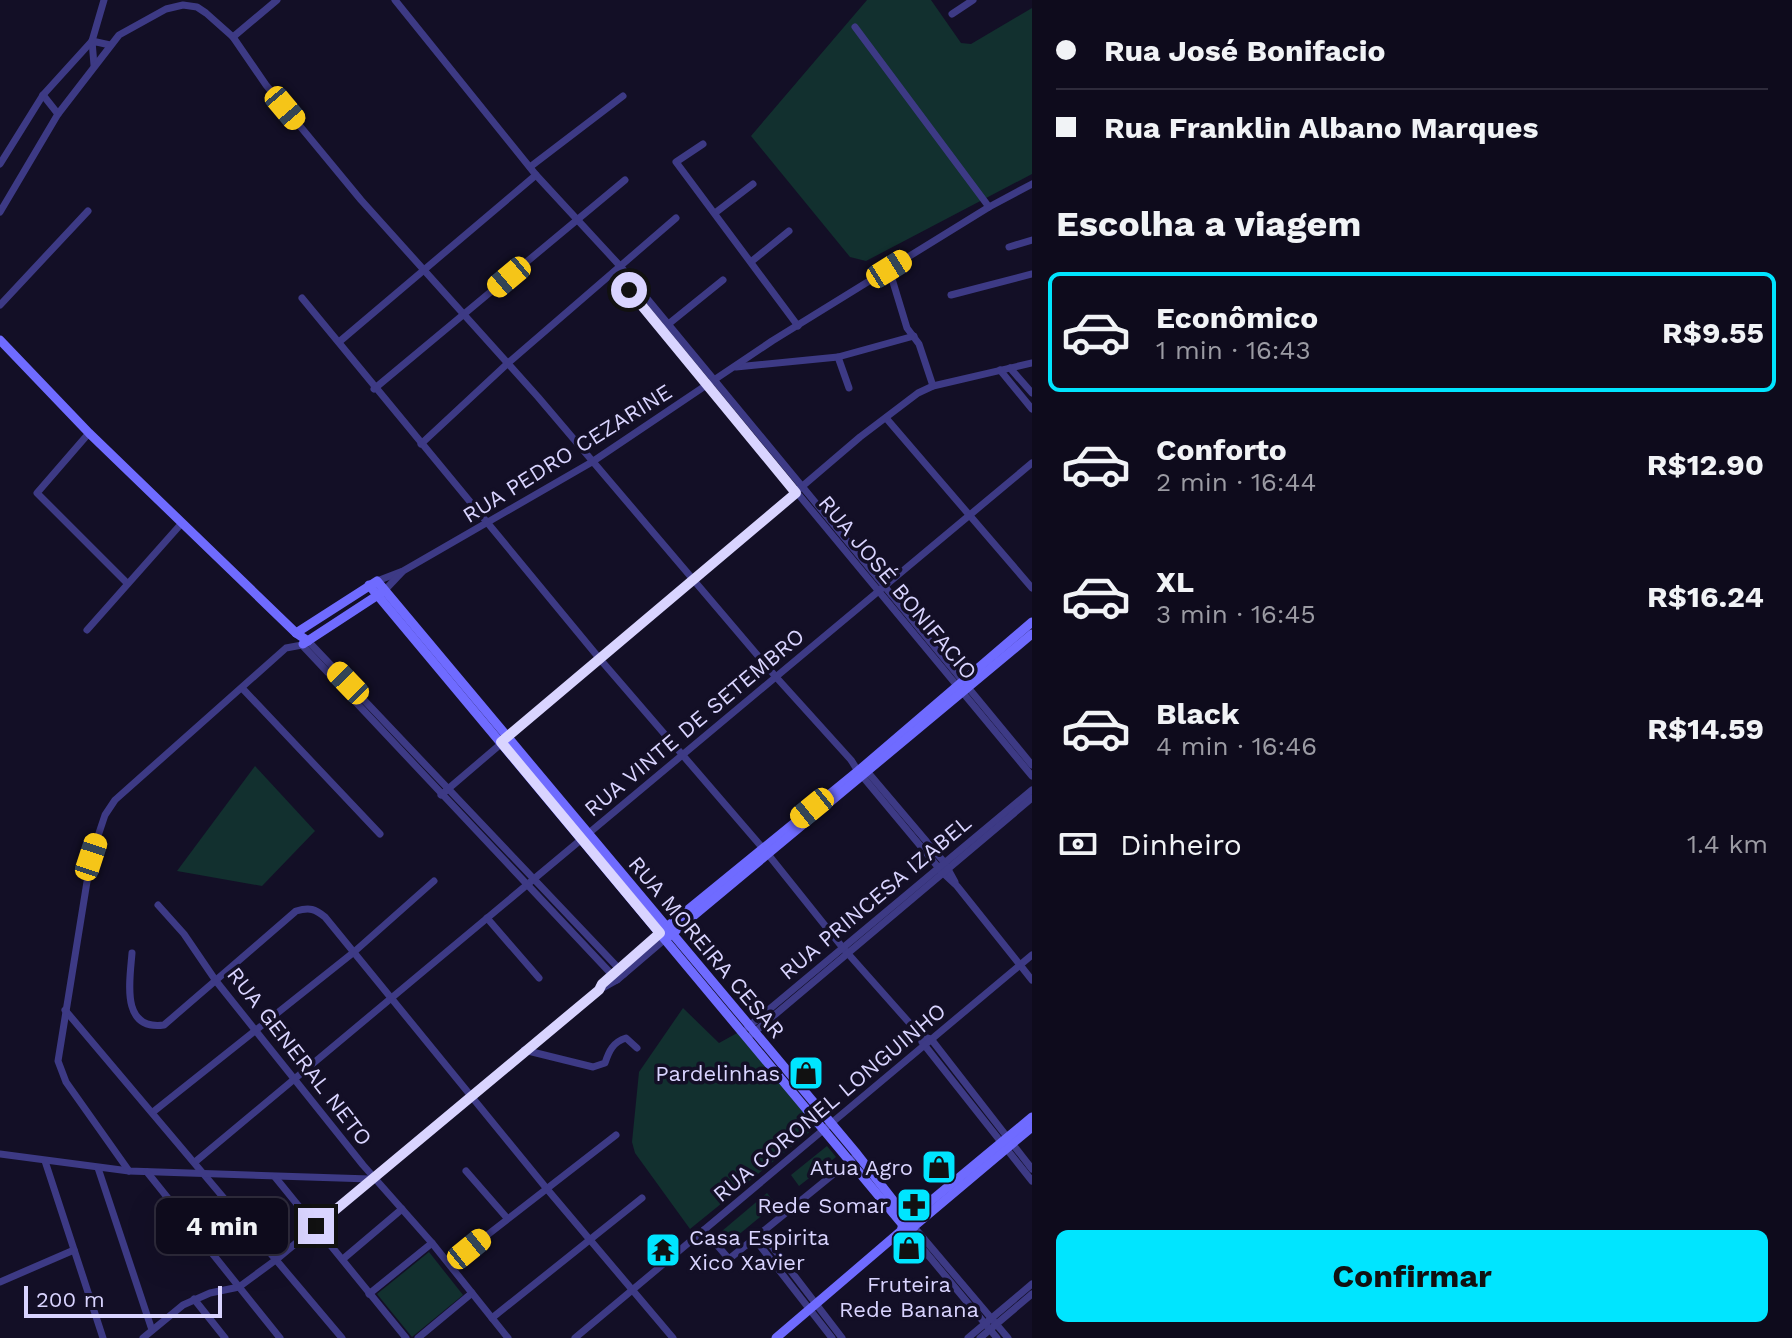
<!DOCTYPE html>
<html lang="pt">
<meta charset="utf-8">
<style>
body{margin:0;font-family:"Work Sans",sans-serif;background:#1c1929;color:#f1f3f6;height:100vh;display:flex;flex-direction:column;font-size:30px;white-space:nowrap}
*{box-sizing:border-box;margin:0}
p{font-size:26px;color:#9b9ba3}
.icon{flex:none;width:44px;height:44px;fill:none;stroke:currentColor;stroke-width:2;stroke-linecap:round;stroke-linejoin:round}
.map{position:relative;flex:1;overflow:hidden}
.drawer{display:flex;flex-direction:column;background:#0e0b1c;width:760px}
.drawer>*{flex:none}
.banner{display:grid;align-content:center;height:176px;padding:0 24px;background:#0e0b1c}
.scale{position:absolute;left:24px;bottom:20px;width:198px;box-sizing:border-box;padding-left:8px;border:4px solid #d9d4ff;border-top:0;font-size:22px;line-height:28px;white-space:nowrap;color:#d9d4ff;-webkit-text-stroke:6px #130f26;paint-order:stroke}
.end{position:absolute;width:36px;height:36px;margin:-18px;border:10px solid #d9d4ff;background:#111;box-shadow:0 0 0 4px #111}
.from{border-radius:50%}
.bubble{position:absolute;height:56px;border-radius:12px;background:#0e0b1c;box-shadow:0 8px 32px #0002,0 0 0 2px #2e2b3b;font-size:26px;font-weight:700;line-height:56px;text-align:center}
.car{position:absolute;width:24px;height:48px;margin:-24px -12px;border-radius:10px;box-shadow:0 0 6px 2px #0007;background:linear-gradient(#f5c518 24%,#345 0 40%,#f5c518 0 76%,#345 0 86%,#f5c518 0)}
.banner b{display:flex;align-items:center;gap:28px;height:76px;font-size:30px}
.banner b+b{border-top:2px solid #2e2b3b}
.banner i{width:20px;height:20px;background:#f1f3f6}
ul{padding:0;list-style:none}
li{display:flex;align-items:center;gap:24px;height:120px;margin:0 16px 12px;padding:0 8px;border:4px solid transparent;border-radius:12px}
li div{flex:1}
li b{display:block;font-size:30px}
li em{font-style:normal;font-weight:700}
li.active{border-color:#00e5ff}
li>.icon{width:72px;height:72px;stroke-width:1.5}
h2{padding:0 24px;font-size:36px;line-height:96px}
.pay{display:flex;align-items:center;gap:20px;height:88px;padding:0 24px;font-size:30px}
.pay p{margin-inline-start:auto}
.primary-button{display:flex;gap:16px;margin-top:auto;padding:16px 24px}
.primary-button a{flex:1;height:92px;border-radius:12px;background:#00e5ff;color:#111;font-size:32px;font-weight:700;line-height:92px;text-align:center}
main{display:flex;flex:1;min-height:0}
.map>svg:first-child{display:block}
.green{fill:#12302f}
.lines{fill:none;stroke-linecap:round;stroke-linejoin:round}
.street{stroke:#3d3a85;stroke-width:7}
.secondary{stroke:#6f6bff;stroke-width:9}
.route{stroke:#d9d4ff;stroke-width:10}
.labels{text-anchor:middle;stroke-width:7;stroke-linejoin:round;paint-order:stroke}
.street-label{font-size:22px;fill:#d9d4ff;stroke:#130f26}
.poi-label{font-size:22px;fill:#d9d4ff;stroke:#130f26;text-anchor:end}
</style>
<main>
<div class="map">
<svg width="1032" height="1338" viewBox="0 0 1032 1338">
<rect width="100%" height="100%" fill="#130f26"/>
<g class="green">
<path d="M867 0H931L961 43 971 44 1032 8V174L866 261 850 257 751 136Z"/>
<path d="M255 766 315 831 262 886 177 871Z"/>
<path d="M683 1008 719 1043 739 1032 817 1126 690 1229 635 1153 632 1142 639 1072Z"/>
<path d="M827 1146 836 1157 799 1186 791 1175Z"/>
<path d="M767 1193 776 1204 731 1241 722 1231Z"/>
<path d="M429 1252 463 1295 412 1337 377 1294Z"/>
</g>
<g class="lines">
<g class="street">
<path d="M395 0 536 175 621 267 1032 765"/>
<path d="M952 14 973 0"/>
<path d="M855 27 989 207"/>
<path d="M233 37 277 0"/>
<path d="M94 65 92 41 110 45"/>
<path d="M43 95 58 114"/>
<path d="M703 144 676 162 798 326"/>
<path d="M0 164 43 95 92 41 104 0"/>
<path d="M530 167 623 96"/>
<path d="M0 212 58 114 119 35 166 9 183 5 197 7 206 13 233 37 266 85 361 200 538 397 776 677 851 760 858 771 943 873 957 886 1032 980"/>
<path d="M715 213 753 184"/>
<path d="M1009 247 1032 240"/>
<path d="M752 261 789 231"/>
<path d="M889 269 907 328 919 344 933 386"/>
<path d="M614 272 1032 776"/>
<path d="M951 295 1032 274"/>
<path d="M302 298 599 658 767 853 843 948 921 1036 931 1039 1032 1169"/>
<path d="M0 305 88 211"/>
<path d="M666 326 723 280"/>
<path d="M339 342 536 175"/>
<path d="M838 357 849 388"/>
<path d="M736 367 838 357 914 336"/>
<path d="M1010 368 1032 393"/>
<path d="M1000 370 1032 409"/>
<path d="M374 389 625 180"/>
<path d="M886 418 1032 588"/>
<path d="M89 433 37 493 127 583"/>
<path d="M421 444 508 363 676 218"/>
<path d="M377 581 403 571 592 462 772 341 989 207 1032 184"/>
<path d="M384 591 402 572"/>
<path d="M87 630 181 524"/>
<path d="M308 641 624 974"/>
<path d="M242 688 380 834"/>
<path d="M866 770 944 862 955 882"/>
<path d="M441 795 860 437 918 393 933 386 1032 363"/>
<path d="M158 905 184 934 216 981 363 1165 432 1243 508 1338"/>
<path d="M487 918 539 978"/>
<path d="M132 953C130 980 120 1031 164 1025L296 911C310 907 315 909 325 917L547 1189 673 1338"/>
<path d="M599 990 617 980 665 939"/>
<path d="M65 1010 342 1338"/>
<path d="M748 1027 1032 790"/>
<path d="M752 1034 1032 798"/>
<path d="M922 1042 1032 1181"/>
<path d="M524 1050 593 1067 605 1063C609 1051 613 1042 626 1038L637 1048"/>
<path d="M153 1112 354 952 434 881"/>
<path d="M0 1154 129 1171 370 1179"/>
<path d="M45 1161 103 1338"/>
<path d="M195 1162 1032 463"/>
<path d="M98 1168 152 1330"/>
<path d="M129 1171 66 1082 58 1061 91 857 105 815 115 800 286 648 302 645 617 980"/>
<path d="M466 1171 507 1218"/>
<path d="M147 1172 280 1338"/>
<path d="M275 1177 406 1338"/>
<path d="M914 1227 1008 1338"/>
<path d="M704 1230 729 1259 852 1159"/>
<path d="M908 1231 997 1338"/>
<path d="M761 1232 842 1338"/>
<path d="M754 1238 832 1338"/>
<path d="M343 1259 402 1209"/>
<path d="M450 1264 616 1135"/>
<path d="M0 1282 74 1250"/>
<path d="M369 1294 432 1243"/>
<path d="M194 1299 225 1338"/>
<path d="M492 1318 642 1198"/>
<path d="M143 1338 183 1305 210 1293 239 1287 277 1259 599 990 602 984 660 933"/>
<path d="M418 1338 472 1293"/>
<path d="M575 1338 1032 955"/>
<path d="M968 1338 1032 1284"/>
<path d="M980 1338 1032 1294"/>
</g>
<g class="secondary">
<path d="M0 340 89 433 296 633 308 641"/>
<path d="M369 585 908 1231"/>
<path d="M296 633 377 581 857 1154 914 1227"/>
<path d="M303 644 381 593"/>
<path d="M663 930 858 771 1032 622"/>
<path d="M668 937 1032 634"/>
<path d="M912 1228 1032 1127"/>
<path d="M776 1338 901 1231 903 1224 1032 1117"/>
</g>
</g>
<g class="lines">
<path class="route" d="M316 1226 599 990 602 984 660 933 501 742 796 493 629 290"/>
</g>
<defs>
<symbol id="shop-square" viewBox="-11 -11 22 22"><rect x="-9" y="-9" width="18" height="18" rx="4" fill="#00e5ff" stroke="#130f26"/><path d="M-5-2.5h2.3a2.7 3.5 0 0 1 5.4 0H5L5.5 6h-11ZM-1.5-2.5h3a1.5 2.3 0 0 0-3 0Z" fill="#111"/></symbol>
<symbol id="pharmacy-square" viewBox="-11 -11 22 22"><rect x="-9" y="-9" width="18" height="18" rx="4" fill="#00e5ff" stroke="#130f26"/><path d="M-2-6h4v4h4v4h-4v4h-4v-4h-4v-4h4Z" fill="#111"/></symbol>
<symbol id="temple-square" viewBox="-11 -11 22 22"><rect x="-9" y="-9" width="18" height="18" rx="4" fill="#00e5ff" stroke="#130f26"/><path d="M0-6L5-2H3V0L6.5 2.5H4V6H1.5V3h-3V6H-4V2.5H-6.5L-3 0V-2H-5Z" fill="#111"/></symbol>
</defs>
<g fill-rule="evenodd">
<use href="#shop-square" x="786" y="1053" width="40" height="40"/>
<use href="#shop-square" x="919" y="1147" width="40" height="40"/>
<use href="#pharmacy-square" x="894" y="1185" width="40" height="40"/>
<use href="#shop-square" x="889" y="1228" width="40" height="40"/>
<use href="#temple-square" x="643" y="1230" width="40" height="40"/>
</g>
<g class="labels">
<g class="street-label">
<text transform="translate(567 453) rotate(-32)" y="8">RUA PEDRO CEZARINE</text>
<text transform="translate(898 587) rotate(50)" y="8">RUA JOSÉ BONIFACIO</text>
<text transform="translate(694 722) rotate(-40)" y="8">RUA VINTE DE SETEMBRO</text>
<text transform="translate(875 897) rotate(-40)" y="8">RUA PRINCESA IZABEL</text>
<text transform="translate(707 947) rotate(50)" y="8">RUA MOREIRA CESAR</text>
<text transform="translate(300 1056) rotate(52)" y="8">RUA GENERAL NETO</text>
<text transform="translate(829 1102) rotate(-40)" y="8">RUA CORONEL LONGUINHO</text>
</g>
<g class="poi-label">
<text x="780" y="1081">Pardelinhas</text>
<text x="913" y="1175">Atua Agro</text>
<text x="888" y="1213">Rede Somar</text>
<text x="689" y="1245" text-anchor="start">Casa Espirita<tspan x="689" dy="25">Xico Xavier</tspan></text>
<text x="909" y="1292" text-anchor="middle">Fruteira<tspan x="909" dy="25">Rede Banana</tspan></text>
</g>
</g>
</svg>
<div class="scale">200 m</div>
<i class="end from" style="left:629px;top:290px"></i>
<i class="end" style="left:316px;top:1226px"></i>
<div class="bubble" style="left:156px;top:1198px;width:132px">4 min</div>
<i class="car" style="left:285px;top:108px;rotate:140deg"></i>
<i class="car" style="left:889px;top:269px;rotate:58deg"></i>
<i class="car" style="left:509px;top:277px;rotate:230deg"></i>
<i class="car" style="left:348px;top:683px;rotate:316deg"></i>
<i class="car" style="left:812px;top:808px;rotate:231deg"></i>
<i class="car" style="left:91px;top:857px;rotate:18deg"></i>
<i class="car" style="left:469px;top:1249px;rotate:51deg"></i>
</div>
<section class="drawer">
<div class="banner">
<b><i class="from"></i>Rua José Bonifacio</b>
<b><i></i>Rua Franklin Albano Marques</b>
</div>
<h2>Escolha a viagem</h2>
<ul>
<li class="active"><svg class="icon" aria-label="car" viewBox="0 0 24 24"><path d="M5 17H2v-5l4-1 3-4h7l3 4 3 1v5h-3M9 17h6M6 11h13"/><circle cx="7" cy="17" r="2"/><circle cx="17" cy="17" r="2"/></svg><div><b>Econômico</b><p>1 min · 16:43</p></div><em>R$9.55</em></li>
<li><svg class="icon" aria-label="car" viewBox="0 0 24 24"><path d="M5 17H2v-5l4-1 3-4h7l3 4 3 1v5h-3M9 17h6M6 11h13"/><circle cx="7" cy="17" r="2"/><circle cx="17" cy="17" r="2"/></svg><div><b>Conforto</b><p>2 min · 16:44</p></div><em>R$12.90</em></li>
<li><svg class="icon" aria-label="car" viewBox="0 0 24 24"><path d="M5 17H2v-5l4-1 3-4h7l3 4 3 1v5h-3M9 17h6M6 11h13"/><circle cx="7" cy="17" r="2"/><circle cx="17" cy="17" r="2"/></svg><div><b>XL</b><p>3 min · 16:45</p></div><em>R$16.24</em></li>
<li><svg class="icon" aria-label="car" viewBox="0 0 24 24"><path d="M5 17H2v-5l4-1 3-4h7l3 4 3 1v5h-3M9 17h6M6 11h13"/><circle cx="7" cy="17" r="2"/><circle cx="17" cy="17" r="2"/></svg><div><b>Black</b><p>4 min · 16:46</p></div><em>R$14.59</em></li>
</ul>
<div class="pay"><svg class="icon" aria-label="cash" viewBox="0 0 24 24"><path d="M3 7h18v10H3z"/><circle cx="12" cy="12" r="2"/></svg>Dinheiro<p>1.4 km</p></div>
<div class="primary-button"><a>Confirmar</a></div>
</section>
</main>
